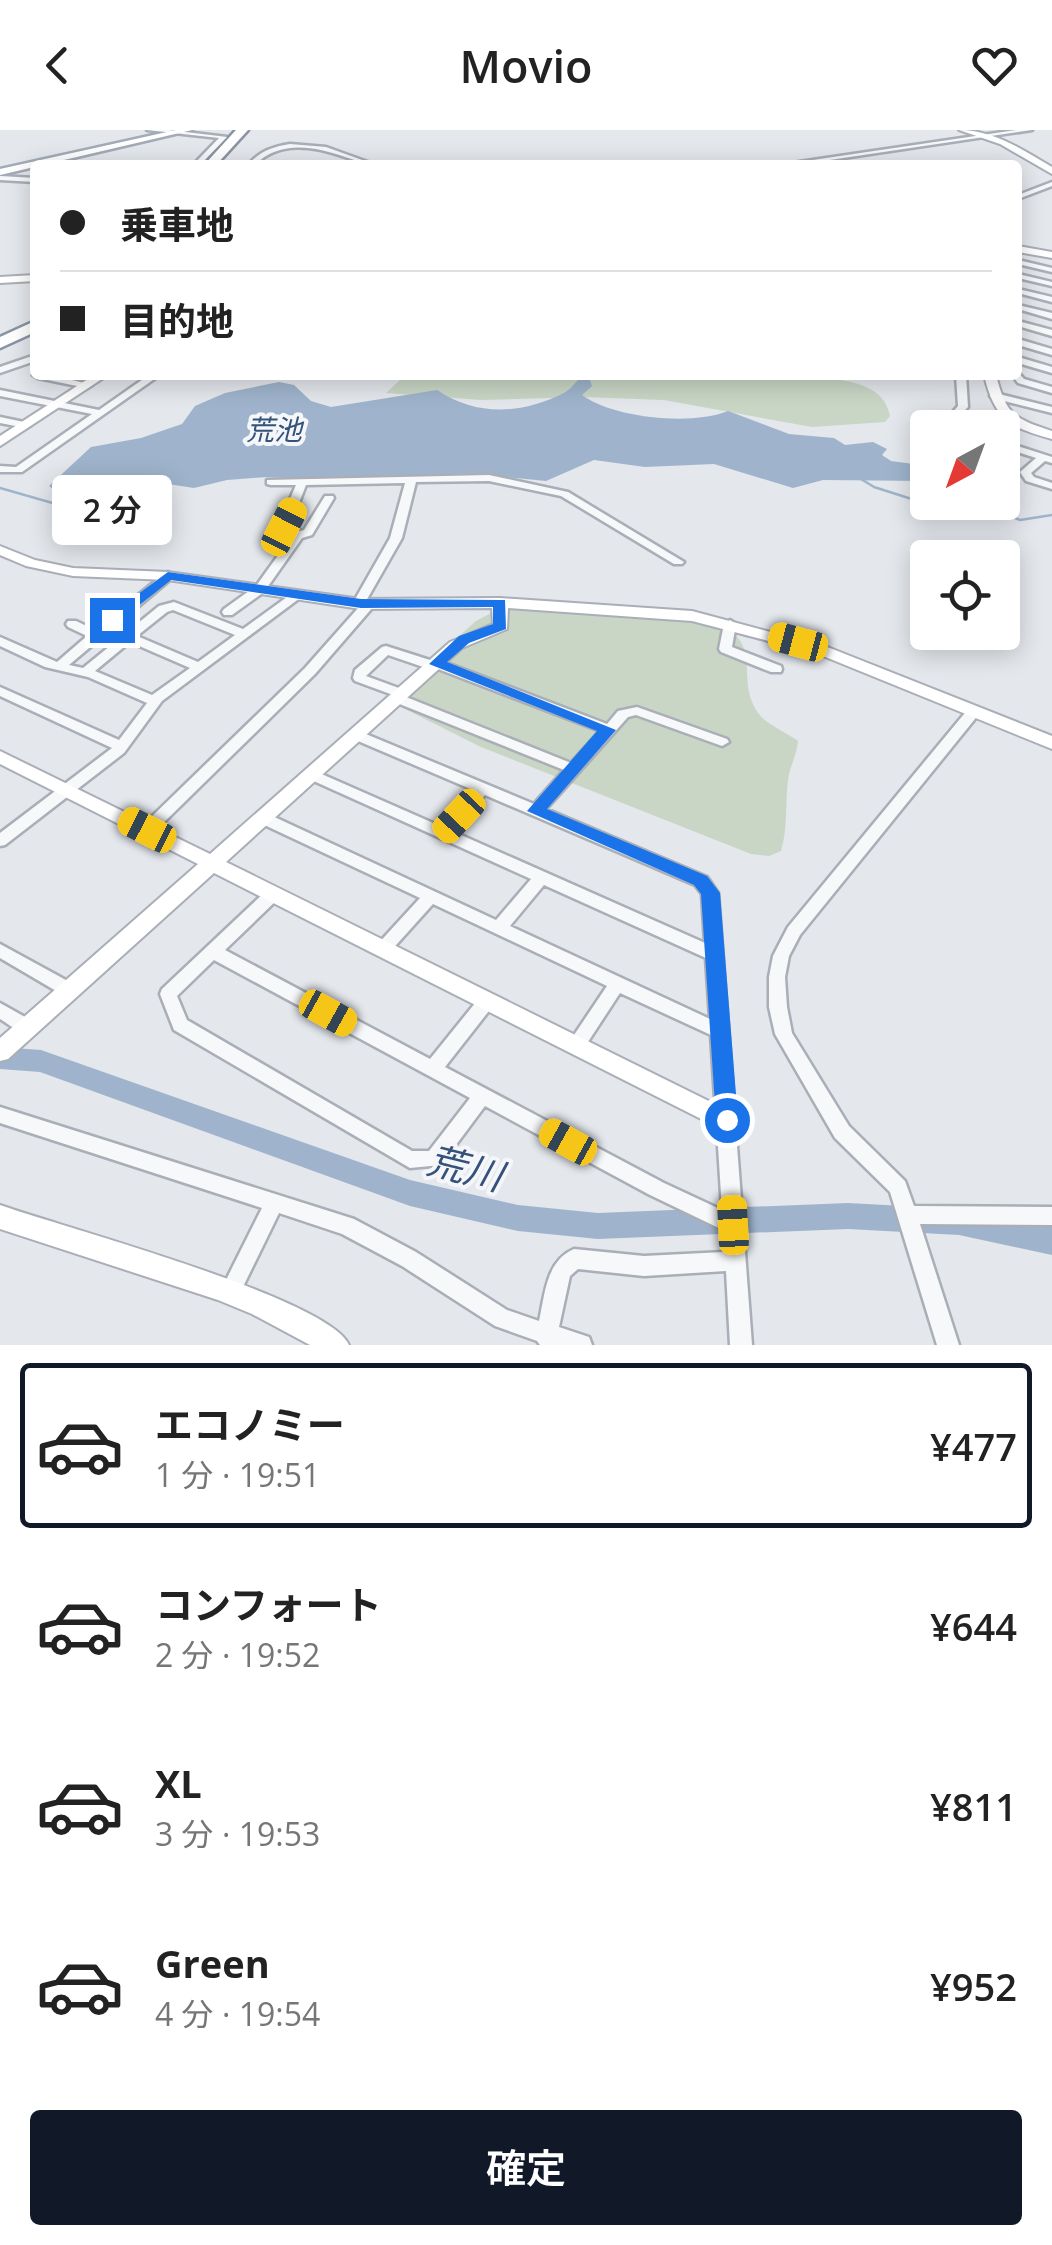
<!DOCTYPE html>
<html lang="ja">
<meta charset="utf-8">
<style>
body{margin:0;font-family:"Open Sans","Noto Sans JP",sans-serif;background:#f6f6f6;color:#222;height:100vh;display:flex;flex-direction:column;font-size:38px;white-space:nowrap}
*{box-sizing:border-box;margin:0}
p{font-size:32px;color:#767676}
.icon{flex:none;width:55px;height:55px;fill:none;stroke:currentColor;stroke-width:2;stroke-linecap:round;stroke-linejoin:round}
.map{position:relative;height:1215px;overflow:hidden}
.drawer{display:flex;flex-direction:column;background:#fff;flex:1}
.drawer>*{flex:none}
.hud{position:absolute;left:30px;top:30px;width:992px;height:220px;border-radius:10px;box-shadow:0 5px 25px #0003;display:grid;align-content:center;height:220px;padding:0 30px;background:#fff}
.needle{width:65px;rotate:221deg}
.fabs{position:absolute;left:910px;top:280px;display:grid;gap:20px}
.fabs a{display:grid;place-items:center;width:110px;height:110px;border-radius:10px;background:#fff;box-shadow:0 5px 25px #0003;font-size:50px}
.end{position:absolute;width:45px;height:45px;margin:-22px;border:12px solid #1a73e8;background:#fff;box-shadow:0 0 0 5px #fff}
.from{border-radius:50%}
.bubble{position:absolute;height:70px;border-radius:10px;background:#fff;box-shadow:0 5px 25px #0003;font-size:32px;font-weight:600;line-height:70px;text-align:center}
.car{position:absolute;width:30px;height:60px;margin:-30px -15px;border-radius:12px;box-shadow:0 0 8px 2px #0007;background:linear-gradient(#f5c518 24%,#345 0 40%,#f5c518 0 76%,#345 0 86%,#f5c518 0)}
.hud b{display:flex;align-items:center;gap:35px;height:95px;font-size:38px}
.hud b+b{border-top:2px solid #e0e0e0}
.hud i{width:25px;height:25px;background:#222}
ul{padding:18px 0 0;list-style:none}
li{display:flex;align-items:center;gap:30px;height:165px;margin:0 20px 15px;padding:0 10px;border:5px solid transparent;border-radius:10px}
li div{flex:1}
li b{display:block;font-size:38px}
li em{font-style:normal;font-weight:600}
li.selected{border-color:#111827}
li>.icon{width:90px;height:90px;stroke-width:1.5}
.cta{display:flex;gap:20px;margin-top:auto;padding:20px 30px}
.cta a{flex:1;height:115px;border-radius:10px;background:#111827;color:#fff;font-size:40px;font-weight:600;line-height:115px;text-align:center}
header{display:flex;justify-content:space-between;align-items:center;height:130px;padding:0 30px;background:#fff;font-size:45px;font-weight:600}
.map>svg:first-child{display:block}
.green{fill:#c9d6c5}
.water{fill:#9fb4cc}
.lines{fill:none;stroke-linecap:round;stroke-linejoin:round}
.stream{stroke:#9fb4cc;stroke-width:2.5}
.river{fill:#9fb4cc;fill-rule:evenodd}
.street-casing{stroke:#a9aeb7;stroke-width:5}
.secondary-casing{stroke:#a9aeb7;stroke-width:4}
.primary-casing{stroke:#a3abb8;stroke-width:5}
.highway-casing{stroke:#8b94a3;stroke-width:5}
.street{fill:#f7f8fa;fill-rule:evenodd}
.secondary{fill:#fff;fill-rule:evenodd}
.primary{fill:#fff;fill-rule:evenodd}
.highway{fill:#fff;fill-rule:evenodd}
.route{fill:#1a73e8}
.labels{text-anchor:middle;stroke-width:8;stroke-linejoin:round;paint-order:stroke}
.far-water-label{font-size:28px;font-style:italic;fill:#34527a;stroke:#f4f6f9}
.near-water-label{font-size:38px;font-style:italic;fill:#34527a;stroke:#f4f6f9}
</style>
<header><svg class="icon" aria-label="back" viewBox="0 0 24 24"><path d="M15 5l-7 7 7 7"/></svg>Movio<svg class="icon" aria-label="heart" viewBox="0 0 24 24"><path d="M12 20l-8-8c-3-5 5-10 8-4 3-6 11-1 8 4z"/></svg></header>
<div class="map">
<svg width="1052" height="1215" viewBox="0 0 1052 1215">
<rect width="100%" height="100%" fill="#e4e7ec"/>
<g class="green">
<path d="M420 245H804C835 250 884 249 890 286L885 292 812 297 664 270 582 267 481 270 386 263 400 250Z"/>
<path d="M548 479 721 494C764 518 734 549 759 584 766 594 787 603 798 611 797 624 790 636 788 650 785 674 788 697 781 721L769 726 751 724 481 617 405 579 399 568 405 554 476 491 497 480Z"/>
</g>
<path class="water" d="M588 245 592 256 582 265C613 288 691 296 728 281L789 304 834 308 845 315 873 312 887 319 882 325 891 331 928 336 927 351 823 350 793 358 714 334 645 337 594 330 546 351 466 343 357 351 267 347 227 350 194 358 168 354C157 357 153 367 142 373 117 389 69 374 49 356L91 317 141 308 182 294 195 276 225 263 279 252 294 255 311 271 331 277 437 260C477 287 522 284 564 263 575 257 576 247 588 245Z"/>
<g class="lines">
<g class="stream">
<path d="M861 349 874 357 940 378 1002 383 1020 390 1052 385"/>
<path d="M0 358 63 376 90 374"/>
</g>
<path class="river" d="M0 917 41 920 410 1050 518 1075 598 1083 848 1073 959 1079 1052 1097V1125L959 1105 848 1099 598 1109 518 1101 410 1076 40 942 0 939Z"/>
<defs>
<g id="street">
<path d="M147 0H169L227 7 200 35H193L219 8Z"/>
<path d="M1016 0H1032L796 35H779Z"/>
<path d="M290 14 326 17 376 35C365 35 356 30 345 27 314 16 279 10 255 35H248C260 21 272 17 290 14Z"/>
<path d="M0 46 35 48V52L0 50Z"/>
<path d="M1052 52V56L1018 69V65Z"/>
<path d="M1018 130 1052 138V142L1018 134Z"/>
<path d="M1018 144 1052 152V156L1018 148Z"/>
<path d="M1018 159 1052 167V172L1018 163Z"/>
<path d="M1018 175 1052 183V189L1018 179Z"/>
<path d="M1018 191 1052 200V206L1018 196Z"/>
<path d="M1018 209 1052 219V225L1018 215Z"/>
<path d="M35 225V231L0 243V237Z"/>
<path d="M1018 227 1052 237V243L1018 233Z"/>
<path d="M1018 242 1024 249 1052 257V263L1018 253 1012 245H1018Z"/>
<path d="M35 243V245H52L92 255 87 258 38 248 33 245Z"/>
<path d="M149 245H160L22 342H0V336L16 337 92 284 0 266V260L99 280Z"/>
<path d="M956 245H966L968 277 953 293 950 294 945 291 958 276Z"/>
<path d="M995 263 1052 277V283L992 268 990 266Z"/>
<path d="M0 287 29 293 31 295 26 298 0 293Z"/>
<path d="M1010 288 1018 290 1003 300 1002 298H995Z"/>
<path d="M1002 311 1052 327V333L1045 331 1031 343 1034 347 1052 353V359L1026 351 1020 342 1036 328 1002 317Z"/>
<path d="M489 345 568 362 684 432 682 434H674L561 366 489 351 416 352 402 408 366 471H373L375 474 373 477 315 544 152 704H142L140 700 142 696 305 538 360 476 353 473 390 408 405 353 306 355 290 396 300 401 304 400 325 366H333L334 368 312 405 302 408 264 462 232 485H224L222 482 224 479 256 456 292 406 278 397 296 355H271L267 354V350Z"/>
<path d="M168 442 174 446 172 448 69 535 83 538 159 476 174 472 243 499 294 462H302L304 465 162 571 124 623 5 715 0 716V703L112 618 0 566V557L119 610 147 573 88 547 45 537 0 516V507L57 532 87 506 68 497 66 494 68 491H76L95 500 164 444ZM173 480 235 505 198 532 137 506 167 482ZM130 512 190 538 152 565 95 541Z"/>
<path d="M730 490 736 494 732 517 781 536 782 539 781 542H771L721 522 719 519 724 494Z"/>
<path d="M386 516 433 531H442L607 594 618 581 637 577 727 609 729 612 722 616 636 585 628 587 546 679 707 747 718 763 752 1215H730L726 1141 644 1146 578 1139 570 1146 559 1197 589 1207 592 1215H540L537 1211 495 1196 402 1136 342 1104 279 1083 237 1169 230 1172 223 1169 220 1162 262 1078 0 993V977L354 1089 416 1122 507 1180 539 1191C545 1164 546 1131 574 1119L644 1126 724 1122 723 1100 650 1065 485 976 441 1035 410 1038 174 900 160 864 162 859 266 761H278L280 765 278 769 225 820 430 929 480 867 486 865 492 867 495 872 492 877 445 937 664 1053 722 1080 711 905 620 863 582 921 576 923 570 921 567 916 570 911 607 856 433 774 388 824 382 826 376 824 374 820 376 816 420 768 258 692 256 688 258 684H268L496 790 531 749 307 648 305 645 312 640 317 642 440 696 473 660 351 608 349 605 351 602H361L534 674 564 640 392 571 390 568 393 565 355 551 353 548 355 540 382 517ZM388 525 429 539H438L600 601 571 633 406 567 409 564 407 561 366 546ZM485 665 695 755 702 764 705 813 452 701ZM544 755 706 828 710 889 510 796ZM214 830 470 968 429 1021H412L187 890 177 866Z"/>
<path d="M974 577 981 581 979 584 800 805 789 826 785 847 787 877 792 903 849 996 905 1051 914 1076 1052 1077V1095L920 1094 959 1215H937L890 1062 835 1008 775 904 769 877V847L773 826 788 797 969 578Z"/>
<path d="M0 814 75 855 77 860 75 865 69 867 63 865 0 828Z"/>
<path d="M0 873 34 892 37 897 34 902C22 906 10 895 0 889Z"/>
</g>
<g id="secondary">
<path d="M959 0C994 0 1023 20 1052 37V44L1000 14Z"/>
<path d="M1018 116 1052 122V128L1018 122Z"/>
<path d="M35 145V151L0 153V147Z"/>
<path d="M94 245H108L0 316V306Z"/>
<path d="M984 245H996C1006 284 1014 289 1052 301V309C1009 297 995 290 984 245Z"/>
<path d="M0 416 35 430 73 438 168 442 361 469 500 468 692 481 830 518 1052 606V619L818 524 692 491 508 478 507 499 462 518 226 732 735 984 739 991 735 998 727 1001 719 998 214 743 8 929 0 931V908L198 734 0 634V621L210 724 450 512 493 494 492 478 361 479 168 450 73 446 26 436 0 425Z"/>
<path d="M0 1075C59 1096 329 1168 349 1215H310L252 1184 218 1170 0 1099Z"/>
</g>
<path id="primary" d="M176 0H192L0 45V39Z"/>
<g id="highway">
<path d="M236 0H248L216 35H204Z"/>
<path d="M35 191V202L0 218V207Z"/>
</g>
</defs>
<use href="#street" class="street-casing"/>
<use href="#secondary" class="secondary-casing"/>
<use href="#primary" class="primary-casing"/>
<use href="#highway" class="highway-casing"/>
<use href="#street" class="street"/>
<use href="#secondary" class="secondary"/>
<use href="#primary" class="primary"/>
<use href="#highway" class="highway"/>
</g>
<path class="route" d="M168 442 361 469 505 470 506 499 469 513 447 532 616 600 547 679 707 746 720 763 738 990 735 997H719L716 990 701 764 694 755 527 681 597 601 429 534 459 506 493 494V477L361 478 171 450 117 493H107V487Z"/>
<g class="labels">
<g class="far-water-label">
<text x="274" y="310">荒池</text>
</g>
<g class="near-water-label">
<text transform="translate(465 1039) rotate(14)" y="13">荒川</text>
</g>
</g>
</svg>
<div class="fabs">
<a><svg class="needle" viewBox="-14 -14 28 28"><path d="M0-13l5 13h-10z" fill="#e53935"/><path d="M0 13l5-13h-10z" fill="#767676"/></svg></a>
<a><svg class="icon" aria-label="locate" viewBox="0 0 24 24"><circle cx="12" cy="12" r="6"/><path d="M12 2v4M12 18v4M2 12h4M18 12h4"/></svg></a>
</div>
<i class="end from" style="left:727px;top:990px"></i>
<i class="end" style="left:112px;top:490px"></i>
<div class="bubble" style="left:52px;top:345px;width:120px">2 分</div>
<i class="car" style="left:284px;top:397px;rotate:27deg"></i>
<i class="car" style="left:798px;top:512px;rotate:285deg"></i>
<i class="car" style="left:459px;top:686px;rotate:223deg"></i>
<i class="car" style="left:147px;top:700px;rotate:297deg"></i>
<i class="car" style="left:328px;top:883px;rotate:119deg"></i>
<i class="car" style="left:568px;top:1012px;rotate:299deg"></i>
<i class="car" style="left:733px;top:1095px;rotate:357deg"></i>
<div class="hud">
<b><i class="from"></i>乗車地</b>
<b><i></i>目的地</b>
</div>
</div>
<section class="drawer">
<ul>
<li class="selected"><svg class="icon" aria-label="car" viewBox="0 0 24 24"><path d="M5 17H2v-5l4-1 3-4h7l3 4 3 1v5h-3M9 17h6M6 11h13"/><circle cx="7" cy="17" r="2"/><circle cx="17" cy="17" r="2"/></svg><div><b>エコノミー</b><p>1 分 · 19:51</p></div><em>¥477</em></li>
<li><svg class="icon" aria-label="car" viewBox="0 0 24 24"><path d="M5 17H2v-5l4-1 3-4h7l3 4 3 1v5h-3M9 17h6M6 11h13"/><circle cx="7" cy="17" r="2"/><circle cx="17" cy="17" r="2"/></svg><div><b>コンフォート</b><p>2 分 · 19:52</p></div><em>¥644</em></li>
<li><svg class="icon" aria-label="car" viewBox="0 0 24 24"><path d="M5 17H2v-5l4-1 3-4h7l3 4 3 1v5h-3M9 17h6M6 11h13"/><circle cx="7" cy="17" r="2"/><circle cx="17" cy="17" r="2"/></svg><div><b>XL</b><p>3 分 · 19:53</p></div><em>¥811</em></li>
<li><svg class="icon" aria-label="car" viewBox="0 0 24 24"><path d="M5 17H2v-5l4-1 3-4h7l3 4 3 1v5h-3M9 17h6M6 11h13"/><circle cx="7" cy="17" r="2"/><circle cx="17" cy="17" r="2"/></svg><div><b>Green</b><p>4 分 · 19:54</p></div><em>¥952</em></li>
</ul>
<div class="cta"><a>確定</a></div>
</section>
